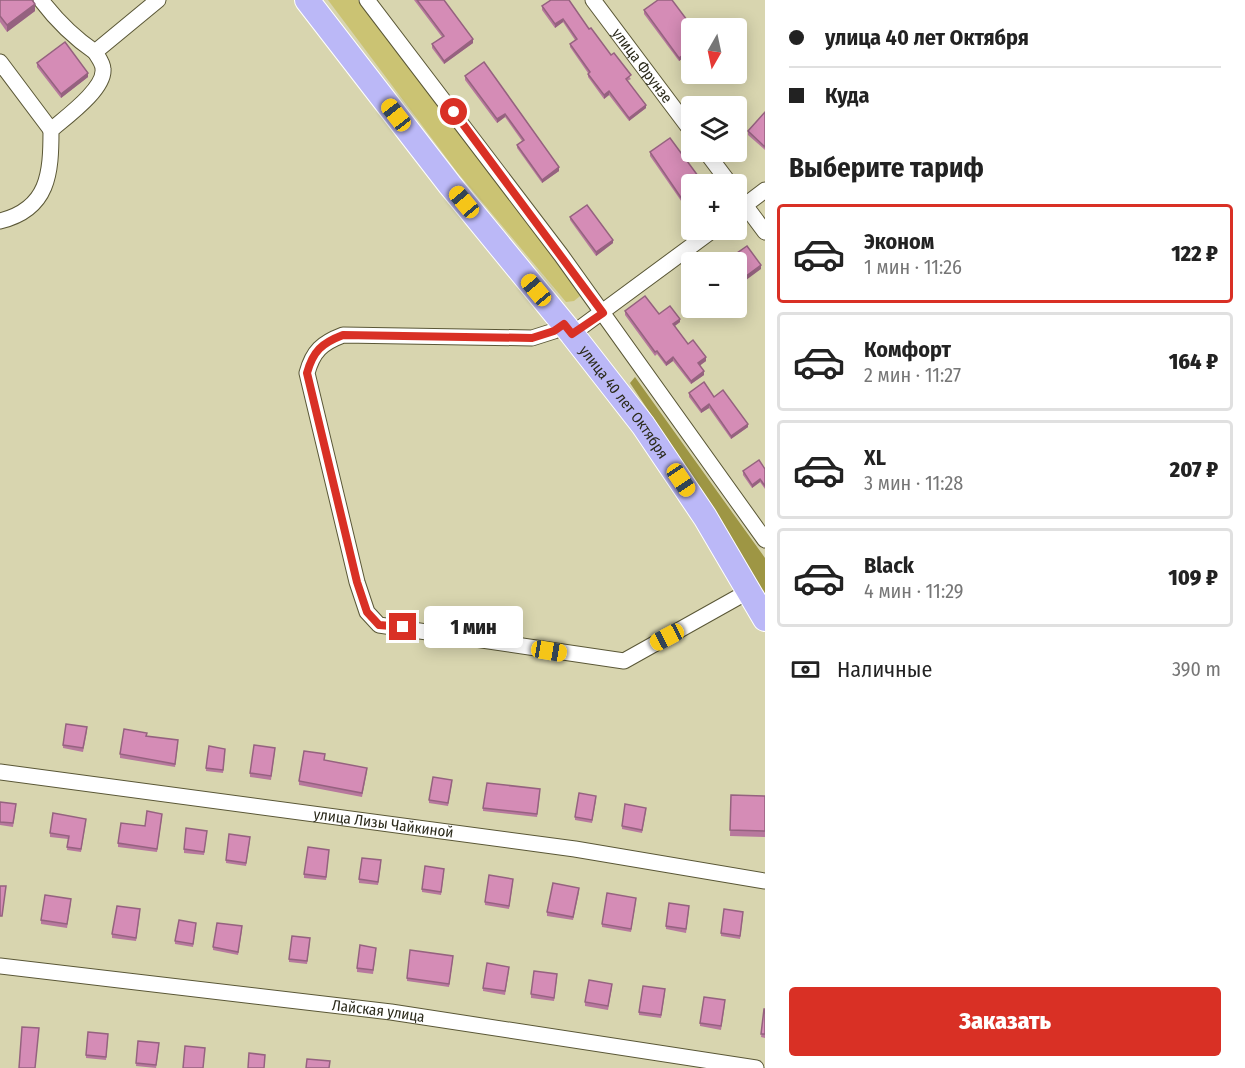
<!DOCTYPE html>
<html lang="ru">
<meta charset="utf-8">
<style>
body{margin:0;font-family:"Fira Sans Condensed",sans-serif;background:#f6f6f6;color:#222;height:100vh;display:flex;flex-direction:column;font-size:22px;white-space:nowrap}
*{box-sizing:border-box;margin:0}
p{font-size:20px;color:#767676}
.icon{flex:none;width:33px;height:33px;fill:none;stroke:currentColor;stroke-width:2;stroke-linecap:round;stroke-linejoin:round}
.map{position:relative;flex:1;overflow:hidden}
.details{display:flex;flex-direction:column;background:#fff;width:480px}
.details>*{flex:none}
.top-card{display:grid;align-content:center;height:132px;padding:0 24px;background:#fff}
.needle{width:39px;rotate:189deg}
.buttons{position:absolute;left:681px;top:18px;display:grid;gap:12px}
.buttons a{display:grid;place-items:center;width:66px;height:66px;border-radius:6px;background:#fff;box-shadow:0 3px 15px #0003;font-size:30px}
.end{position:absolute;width:27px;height:27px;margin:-14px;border:8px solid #d93025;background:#fff;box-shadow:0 0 0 3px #fff}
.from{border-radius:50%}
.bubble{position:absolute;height:42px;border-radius:6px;background:#fff;box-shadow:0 3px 15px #0003;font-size:20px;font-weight:800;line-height:42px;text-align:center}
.car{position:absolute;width:18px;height:36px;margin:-18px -9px;border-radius:8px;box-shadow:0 0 4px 2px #0007;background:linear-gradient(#f5c518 24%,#345 0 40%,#f5c518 0 76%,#345 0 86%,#f5c518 0)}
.top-card b{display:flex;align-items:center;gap:21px;height:57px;font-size:22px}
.top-card b+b{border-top:2px solid #e0e0e0}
.top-card i{width:15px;height:15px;background:#222}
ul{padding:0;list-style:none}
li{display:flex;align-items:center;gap:18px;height:99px;margin:0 12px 9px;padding:0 12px;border:3px solid #e0e0e0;border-radius:6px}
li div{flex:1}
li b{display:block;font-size:22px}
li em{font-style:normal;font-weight:800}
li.selected{border-color:#d93025}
li>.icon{width:54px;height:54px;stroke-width:1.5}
h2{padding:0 24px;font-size:27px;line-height:72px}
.pay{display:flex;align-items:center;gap:15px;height:66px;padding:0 24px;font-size:22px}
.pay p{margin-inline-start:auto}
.button{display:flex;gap:12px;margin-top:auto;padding:12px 24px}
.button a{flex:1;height:69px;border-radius:6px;background:#d93025;color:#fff;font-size:24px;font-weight:800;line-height:69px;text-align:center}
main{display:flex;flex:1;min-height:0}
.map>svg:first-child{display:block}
.green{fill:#cbc373}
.forest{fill:#9e9644}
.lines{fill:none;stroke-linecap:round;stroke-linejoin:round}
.street-casing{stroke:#5a5736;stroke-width:17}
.primary-casing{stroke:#fff;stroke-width:26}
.street{stroke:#fff;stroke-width:15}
.primary{stroke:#bbb8f7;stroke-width:24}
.wall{fill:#b7789d}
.shaded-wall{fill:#95627f}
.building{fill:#d58cb6;stroke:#95627f;stroke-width:1.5}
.route{stroke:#d93025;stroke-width:8}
.labels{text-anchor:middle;stroke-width:4.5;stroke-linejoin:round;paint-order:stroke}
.street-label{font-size:15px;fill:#2b2a1b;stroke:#e5e2bc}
</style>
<main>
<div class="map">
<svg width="765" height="1068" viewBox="0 0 765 1068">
<rect width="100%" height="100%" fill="#d8d5af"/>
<path class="green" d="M328 0H358L501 185 580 296 574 301 566 302 457 172Z"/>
<path class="forest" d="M635 377 765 558V595L702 491 630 383Z"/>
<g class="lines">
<defs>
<g id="street">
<path d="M41 0C57 21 73 37 95 52L158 0"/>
<path d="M367 0 561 255 765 540"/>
<path id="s1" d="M593 0 692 132"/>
<path d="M0 62 51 130"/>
<path d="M706 152 730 184"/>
<path d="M736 193 765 232"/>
<path d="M736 212 765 190"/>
<path d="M0 221C49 209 51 173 51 130 66 117 105 89 103 69 103 63 98 57 95 52"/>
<path d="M564 324 554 331 532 338 343 335C322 343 313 351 307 373L357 582 367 612 379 625 624 661 749 591"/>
<path d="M572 334 713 230"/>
<path id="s2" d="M0 772 575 849 765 881"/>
<path id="s3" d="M0 966 391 1012 756 1068"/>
</g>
<g id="primary">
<path id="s4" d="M307 0 450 185 572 334 643 425 705 517 765 619"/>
</g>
</defs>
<use href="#street" class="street-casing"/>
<use href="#primary" class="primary-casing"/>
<use href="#street" class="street"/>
<use href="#primary" class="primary"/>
</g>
<g class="wall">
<path d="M0 0 35 11 7 32 0 22Z"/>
<path d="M414 0H444L473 43 444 64 432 48V44L442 37Z"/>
<path d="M549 0H569L589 29 631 79 627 81 646 108 629 121 609 95 604 99 588 77V73L570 47V44L575 40 563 22 555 28 542 10V6L550 1Z"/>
<path d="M644 10 692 28V52L679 61 644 14Z"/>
<path d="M484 62 559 171 542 183 517 148V145L522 141 505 117 497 123 465 80V76Z"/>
<path d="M37 63 88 77 61 98 37 67Z"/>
<path d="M765 112V150L748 135V131Z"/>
<path d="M650 152 692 184V204L686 208 650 156Z"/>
<path d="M570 217 613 243 596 256 570 220Z"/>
<path d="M625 311 659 314 680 322 675 326 688 344 706 361 700 365 704 375 691 384 673 361 666 366 657 354 655 356 625 315Z"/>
<path d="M689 393 748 427 731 439 709 408 701 413 689 397Z"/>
<path d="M765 469V489L760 482 752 488 743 475V471Z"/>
<path d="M87 731 83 752 63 748V745Z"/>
<path d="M178 744 175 767 120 758V754Z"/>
<path d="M275 751 271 780 250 777V773Z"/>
<path d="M225 752 223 773 206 771V768Z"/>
<path d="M325 760 367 771 362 797 299 785V781Z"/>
<path d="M452 783 448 806 429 803V800Z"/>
<path d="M540 793 537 817 483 811V808Z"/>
<path d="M731 795 765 796V837L730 836Z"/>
<path d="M596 800 592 823 575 820V817Z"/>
<path d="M0 802 16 807 13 827 0 825Z"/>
<path d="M646 811 642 833 622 829V826Z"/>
<path d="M162 817 157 852 118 847V843L145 826Z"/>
<path d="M86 822 81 852 67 850 68 839 50 837V833Z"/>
<path d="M207 831 204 855 184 853V849Z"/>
<path d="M250 840 246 866 226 863V860Z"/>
<path d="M329 850 326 880 304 878V874Z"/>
<path d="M381 864 378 885 359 883V879Z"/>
<path d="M444 873 441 895 422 892V889Z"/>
<path d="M513 882 509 909 485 905V902Z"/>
<path d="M579 892 573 920 547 916V912Z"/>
<path d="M636 901 631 932 602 927V924Z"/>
<path d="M71 902 67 928 41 924V920Z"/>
<path d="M689 910 686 933 666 929V926Z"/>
<path d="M140 913 136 941 112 938V934Z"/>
<path d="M743 916 740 939 721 936V933Z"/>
<path d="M196 926 193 947 175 944V941Z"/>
<path d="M242 930 238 955 213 950V947Z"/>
<path d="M310 942 307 964 289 962V959Z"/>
<path d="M376 951 373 974 357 972V968Z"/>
<path d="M453 959 449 987 407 981V978Z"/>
<path d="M509 970 505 995 483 991V988Z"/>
<path d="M557 978 554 1001 531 998V994Z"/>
<path d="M612 987 608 1010 585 1006V1002Z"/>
<path d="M665 993 661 1018 639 1015V1012Z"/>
<path d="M725 1004 721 1030 700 1026V1023Z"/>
<path d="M765 1009V1038L761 1037Z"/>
<path d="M108 1038 106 1060 86 1058V1055Z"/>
<path d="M138 1041 159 1047 156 1068 136 1066Z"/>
</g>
<g class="shaded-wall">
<path d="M35 4V11L7 32V25Z"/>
<path d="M563 19V22L555 28V24Z"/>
<path d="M473 39V43L444 64V61Z"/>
<path d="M692 48V52L679 61V58Z"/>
<path d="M88 73V77L61 98V94Z"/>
<path d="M609 91V95L604 99V95Z"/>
<path d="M646 105V108L629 121V118Z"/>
<path d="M505 114V117L497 123V119Z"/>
<path d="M559 167V171L542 183V180Z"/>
<path d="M692 200V204L686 208V205Z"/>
<path d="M613 240V243L596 256V252Z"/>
<path d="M761 265V269L738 286V282Z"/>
<path d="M680 319V322L673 327V324Z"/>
<path d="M673 357V361L666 366V363Z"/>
<path d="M706 357V361L698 367V363Z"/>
<path d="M704 371V375L691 384V381Z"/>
<path d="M709 404V408L701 413V410Z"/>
<path d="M748 424V427L731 439V436Z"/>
<path d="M760 479V482L752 488V485Z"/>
</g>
<g class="building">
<path d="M0 0H32L35 4 7 25 0 16Z"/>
<path d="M417 0H444L473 39 444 61 432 44 444 36Z"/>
<path d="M551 0H569L589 29 591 28 611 55 614 53 631 75 626 79 646 105 629 118 609 91 604 95 588 74 590 72 570 44 577 39 563 19 555 24 542 6Z"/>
<path d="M658 0H672L693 28H692V48L679 58 644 10Z"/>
<path d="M65 42 88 73 61 94 37 63Z"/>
<path d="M484 62 559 167 542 180 517 145 524 140 505 114 497 119 465 76Z"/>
<path d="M765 112V147L748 131Z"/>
<path d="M670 138 704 184H692V200L686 205 650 152Z"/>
<path d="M587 205 613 240 596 252 570 217Z"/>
<path d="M747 246 761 265 738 282 736 281V262H724Z"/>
<path d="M645 296 659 314 670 306 680 319 673 324 688 344 693 340 706 357 698 363 704 371 691 381 673 357 666 363 657 351 655 352 625 311Z"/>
<path d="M704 382 714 397 723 390 748 424 731 436 709 404 701 410 689 393Z"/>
<path d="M759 460 765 469V486L760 479 752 485 743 471Z"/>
<path d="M66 724 87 727 83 748 63 745Z"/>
<path d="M124 729 147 733 146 736 178 740 175 764 120 754Z"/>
<path d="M254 745 275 748 271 776 250 773Z"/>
<path d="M209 746 225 749 223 770 206 768Z"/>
<path d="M304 751 325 754 324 760 367 768 362 793 299 781Z"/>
<path d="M433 777 452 780 448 803 429 800Z"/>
<path d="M487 783 540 789 537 814 483 808Z"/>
<path d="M579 793 596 796 592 820 575 817Z"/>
<path d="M731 795 765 796V831L730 830Z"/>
<path d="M0 802 16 804 13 823 0 822Z"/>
<path d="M625 804 646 808 642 830 622 826Z"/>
<path d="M147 811 162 814 157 849 118 843 121 823 145 826Z"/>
<path d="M53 813 86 819 81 849 67 847 69 836 50 833Z"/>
<path d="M186 828 207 831 204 852 184 849Z"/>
<path d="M229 834 250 837 246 863 226 860Z"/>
<path d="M308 847 329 850 326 877 304 874Z"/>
<path d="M362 858 381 860 378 882 359 879Z"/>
<path d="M425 866 444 869 441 892 422 889Z"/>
<path d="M489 875 513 879 509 906 485 902Z"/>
<path d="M553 883 579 888 573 917 547 912Z"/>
<path d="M0 886H6L2 916H0Z"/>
<path d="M607 893 636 898 631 929 602 924Z"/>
<path d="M45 895 71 899 67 924 41 920Z"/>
<path d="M669 903 689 906 686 929 666 926Z"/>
<path d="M117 906 140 909 136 938 112 934Z"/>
<path d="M724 909 743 912 740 936 721 933Z"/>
<path d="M179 920 196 923 193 944 175 941Z"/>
<path d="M217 923 242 926 238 952 213 947Z"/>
<path d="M292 936 310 938 307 961 289 959Z"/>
<path d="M360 945 376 948 373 970 357 968Z"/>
<path d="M410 950 453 956 449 984 407 978Z"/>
<path d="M487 963 509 967 505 991 483 988Z"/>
<path d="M534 971 557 974 554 998 531 994Z"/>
<path d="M589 980 612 984 608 1006 585 1002Z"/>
<path d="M643 986 665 989 661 1015 639 1012Z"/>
<path d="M704 997 725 1000 721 1026 700 1023Z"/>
<path d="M764 1009H765V1034H761Z"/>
<path d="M22 1027 39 1028 35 1068H19Z"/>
<path d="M88 1032 108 1034 106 1057 86 1055Z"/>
<path d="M138 1041 159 1043 156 1065 136 1063Z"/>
<path d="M185 1046 205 1048 203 1068H183Z"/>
<path d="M249 1053 265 1055 264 1068H248Z"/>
<path d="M307 1059 330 1061 329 1068H306Z"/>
</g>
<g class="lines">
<path class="route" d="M403 627 379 625 367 612 357 582 307 373C313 351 322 343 343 335L532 338 554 331 564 324 572 334 603 313 454 112"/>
</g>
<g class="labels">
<g class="street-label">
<text dy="5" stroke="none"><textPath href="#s1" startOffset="82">улица Фрунзе</textPath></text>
<text dy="5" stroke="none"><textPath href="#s4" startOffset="512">улица 40 лет Октября</textPath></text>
<text dy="5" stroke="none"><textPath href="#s2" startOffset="387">улица Лизы Чайкиной</textPath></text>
<text dy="5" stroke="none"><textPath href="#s3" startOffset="381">Лайская улица</textPath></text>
</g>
</g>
</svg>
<div class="buttons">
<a><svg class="needle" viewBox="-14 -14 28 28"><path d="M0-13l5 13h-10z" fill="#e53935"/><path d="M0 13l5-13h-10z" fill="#767676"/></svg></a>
<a><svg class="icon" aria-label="layers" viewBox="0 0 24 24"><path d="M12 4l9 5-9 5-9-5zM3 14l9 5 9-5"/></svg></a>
<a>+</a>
<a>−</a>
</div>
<i class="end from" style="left:454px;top:112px"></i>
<i class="end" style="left:403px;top:627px"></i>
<div class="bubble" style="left:424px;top:606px;width:99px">1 мин</div>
<i class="car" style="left:396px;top:115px;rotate:322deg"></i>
<i class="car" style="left:464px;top:202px;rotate:320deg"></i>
<i class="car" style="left:536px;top:290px;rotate:320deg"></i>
<i class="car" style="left:681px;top:480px;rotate:146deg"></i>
<i class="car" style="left:667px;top:637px;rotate:242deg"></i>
<i class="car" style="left:549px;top:651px;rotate:99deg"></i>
</div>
<section class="details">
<div class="top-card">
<b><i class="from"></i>улица 40 лет Октября</b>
<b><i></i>Куда</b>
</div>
<h2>Выберите тариф</h2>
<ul>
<li class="selected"><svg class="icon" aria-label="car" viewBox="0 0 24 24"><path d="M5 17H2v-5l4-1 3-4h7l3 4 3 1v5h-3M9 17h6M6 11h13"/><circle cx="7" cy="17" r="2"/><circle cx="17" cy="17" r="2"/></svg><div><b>Эконом</b><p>1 мин · 11:26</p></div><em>122 ₽</em></li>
<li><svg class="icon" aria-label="car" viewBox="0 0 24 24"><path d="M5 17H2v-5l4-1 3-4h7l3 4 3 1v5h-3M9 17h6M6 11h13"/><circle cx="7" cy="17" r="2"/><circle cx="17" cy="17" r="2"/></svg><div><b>Комфорт</b><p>2 мин · 11:27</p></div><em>164 ₽</em></li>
<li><svg class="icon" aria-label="car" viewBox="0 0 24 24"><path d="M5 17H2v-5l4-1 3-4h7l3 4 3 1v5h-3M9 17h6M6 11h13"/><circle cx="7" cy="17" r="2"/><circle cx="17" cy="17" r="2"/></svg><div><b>XL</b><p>3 мин · 11:28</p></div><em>207 ₽</em></li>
<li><svg class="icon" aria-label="car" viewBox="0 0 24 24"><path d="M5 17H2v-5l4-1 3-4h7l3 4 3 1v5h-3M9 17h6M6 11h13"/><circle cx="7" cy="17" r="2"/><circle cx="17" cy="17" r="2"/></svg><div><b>Black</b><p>4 мин · 11:29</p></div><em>109 ₽</em></li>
</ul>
<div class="pay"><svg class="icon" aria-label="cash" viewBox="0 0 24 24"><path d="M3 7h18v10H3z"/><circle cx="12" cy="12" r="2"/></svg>Наличные<p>390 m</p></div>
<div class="button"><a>Заказать</a></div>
</section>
</main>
